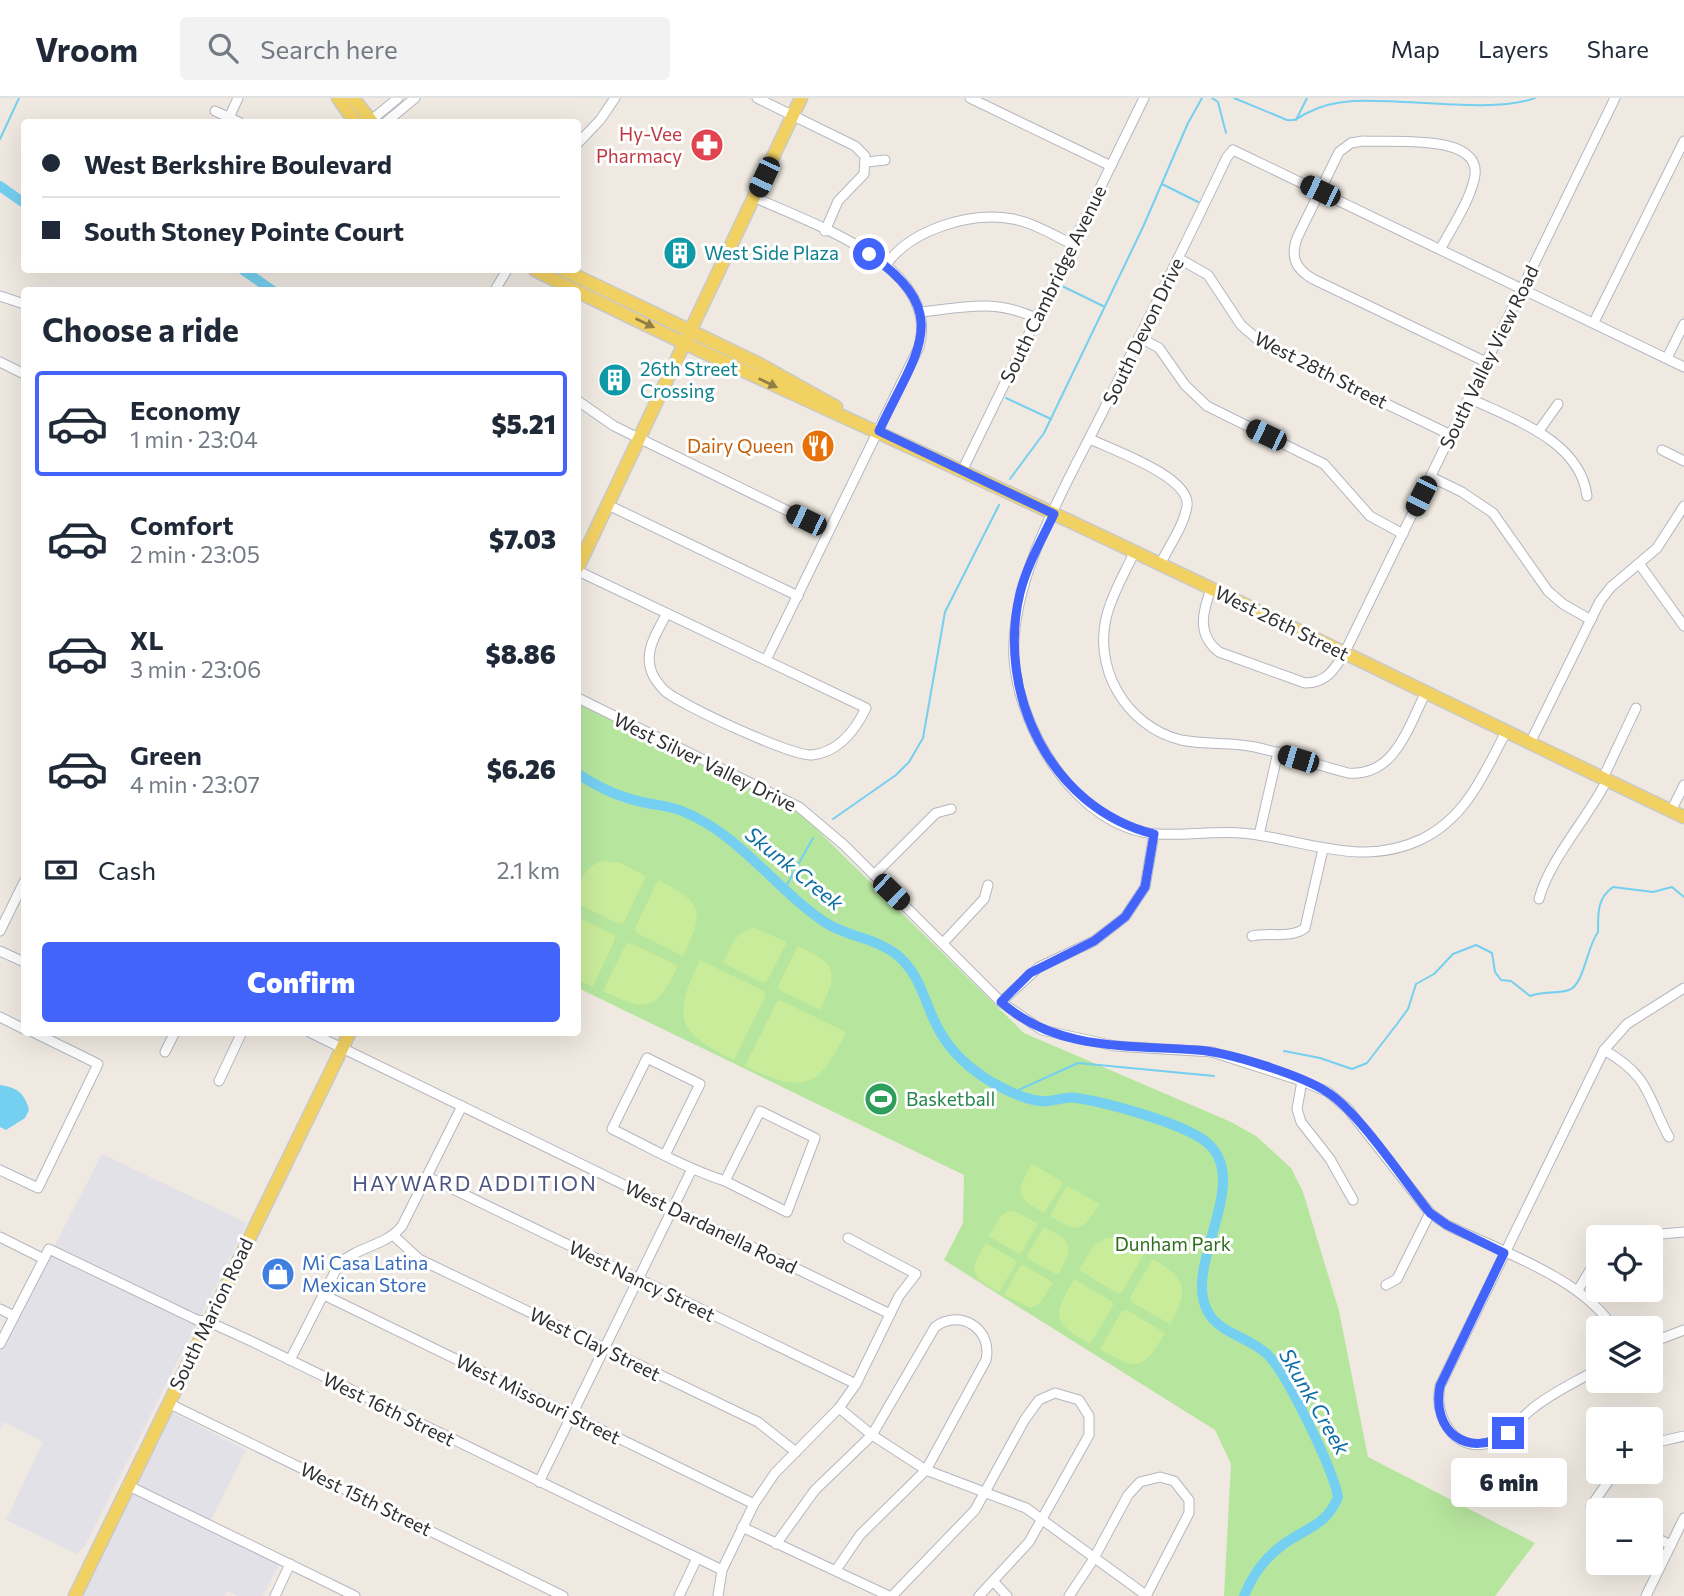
<!DOCTYPE html>
<meta charset="utf-8">
<style>
body{margin:0;font-family:Commissioner,sans-serif;background:#f2f2f3;color:#1f2937;height:100vh;display:flex;flex-direction:column;font-size:26px;white-space:nowrap}
*{box-sizing:border-box;margin:0}
p{font-size:23px;color:#747a83}
.icon{flex:none;width:38px;height:38px;fill:none;stroke:currentColor;stroke-width:2;stroke-linecap:round;stroke-linejoin:round}
.map{position:relative;flex:1;overflow:hidden}
.details{position:absolute;left:21px;top:189px;width:560px;height:749px;display:flex;flex-direction:column;background:#fff;border-radius:7px;box-shadow:0 7px 28px #0002}
.details>*{flex:none}
.guide{position:absolute;left:21px;top:21px;width:560px;height:154px;border-radius:7px;box-shadow:0 7px 28px #0002;display:grid;align-content:center;height:154px;padding:0 21px;background:#fff}
.buttons{position:absolute;left:1586px;top:1127px;display:grid;gap:14px}
.buttons a{display:grid;place-items:center;width:77px;height:77px;border-radius:7px;background:#fff;box-shadow:0 7px 28px #0002;font-size:35px}
.end{position:absolute;width:32px;height:32px;margin:-16px;border:9px solid #4264fb;background:#fff;box-shadow:0 0 0 4px #fff}
.from{border-radius:50%}
.bubble{position:absolute;height:49px;border-radius:7px;background:#fff;box-shadow:0 7px 28px #0002;font-size:23px;font-weight:800;line-height:49px;text-align:center}
.car{position:absolute;width:21px;height:42px;margin:-21px -10px;border-radius:9px;box-shadow:0 0 5px 2px #0007;background:linear-gradient(#222 24%,#8ab4d8 0 40%,#222 0 76%,#8ab4d8 0 86%,#222 0)}
.guide b{display:flex;align-items:center;gap:24px;height:66px;font-size:26px}
.guide b+b{border-top:2px solid #e0e1e3}
.guide i{width:18px;height:18px;background:#1f2937}
ul{padding:0;list-style:none}
li{display:flex;align-items:center;gap:21px;height:105px;margin:0 14px 10px;padding:0 7px;border:4px solid transparent;border-radius:7px}
li div{flex:1}
li b{display:block;font-size:26px}
li em{font-style:normal;font-weight:800}
li.active{border-color:#4264fb}
li>.icon{width:63px;height:63px;stroke-width:1.5}
h2{padding:0 21px;font-size:32px;line-height:84px}
.pay{display:flex;align-items:center;gap:18px;height:77px;padding:0 21px;font-size:26px}
.pay p{margin-inline-start:auto}
.primary-button{display:flex;gap:14px;margin-top:auto;padding:14px 21px}
.primary-button a{flex:1;height:80px;border-radius:7px;background:#4264fb;color:#fff;font-size:28px;font-weight:800;line-height:80px;text-align:center}
header{display:flex;align-items:center;gap:42px;box-sizing:border-box;height:98px;padding:0 35px;background:#fff;border-bottom:2px solid #e0e1e3}
header strong{font-size:33px}
nav{display:flex;gap:38px;margin-inline-start:auto;font-size:24px}
.search{width:490px;height:63px;background:#f2f2f3;display:flex;align-items:center;gap:18px;box-sizing:border-box;padding:0 24px;border-radius:7px;color:#747a83;font-size:26px}
.map>svg:first-child{display:block}
.industrial{fill:#e3e1e8}
.green{fill:#b6e59e}
.pitch{fill:#c9ec9a}
.water{fill:#75cff0}
.lines{fill:none;stroke-linecap:round;stroke-linejoin:round}
.stream{stroke:#75cff0;stroke-width:2}
.river{stroke:#75cff0;stroke-width:10}
.minor-casing{stroke:#b4b7c1;stroke-width:11}
.major-casing{stroke:#c9c9c9;stroke-width:15}
.minor{stroke:#fff;stroke-width:9}
.major{stroke:#f2d163;stroke-width:12}
.oneway{fill:#908048}
.route{stroke:#4264fb;stroke-width:9}
.labels{text-anchor:middle;stroke-width:6;stroke-linejoin:round;paint-order:stroke}
.health-label{font-size:19px;fill:#be3a42;stroke:#fff;text-anchor:end}
.culture-label{font-size:19px;fill:#0d838f;stroke:#fff;text-anchor:start}
.street-label{font-size:19px;fill:#2e2e2e;stroke:#fff}
.food-label{font-size:19px;fill:#c56008;stroke:#fff;text-anchor:end}
.leisure-label{font-size:19px;fill:#27864d;stroke:#fff;text-anchor:start}
.park-label{font-size:19px;fill:#2c6e1b;stroke:#fff}
.shop-label{font-size:19px;fill:#366cbe;stroke:#fff;text-anchor:start}
.water-label{font-size:21px;font-style:italic;fill:#0d6fa3;stroke:#fff}
.neighbourhood-label{font-size:21px;letter-spacing:2px;fill:#4d5680;stroke:#fff}
</style>
<header>
<strong>Vroom</strong>
<div class="search"><svg class="icon" aria-label="search" viewBox="0 0 24 24"><circle cx="10" cy="10" r="6"/><path d="M15 15l6 6"/></svg>Search here</div>
<nav><a>Map</a><a>Layers</a><a>Share</a></nav>
</header>
<div class="map">
<svg width="1684" height="1498" viewBox="0 0 1684 1498">
<rect width="100%" height="100%" fill="#efe9e1"/>
<g class="industrial">
<path d="M102 1056 247 1125 85 1448 77 1456 6 1422 43 1344 4 1324 0 1332V1253Z"/>
<path d="M167 1312 246 1352 211 1422 283 1458 263 1498H238L227 1493 224 1498H78Z"/>
</g>
<path class="green" d="M578 606 798 713 1024 935 1231 1024 1256 1038 1291 1070 1303 1094 1339 1213 1368 1359 1535 1445 1495 1498H1224L1231 1366 1215 1332 944 1162 963 1125 964 1077 578 890Z"/>
<g class="pitch">
<path d="M602 763 620 765 646 778 624 824 619 826 578 806C577 787 583 769 602 763Z"/>
<path d="M658 782C703 805 705 812 683 858L637 835 635 830Z"/>
<path d="M578 819 614 837 615 841 593 889 578 882Z"/>
<path d="M754 830 787 844 767 883 763 885 723 865C731 849 735 833 754 830Z"/>
<path d="M630 845 678 868C656 913 648 915 603 893L626 846Z"/>
<path d="M798 848C837 867 839 873 820 912L779 892 778 888Z"/>
<path d="M700 862 764 893 766 897 734 962C676 934 672 920 700 862Z"/>
<path d="M780 902 846 934C818 992 803 996 745 968L777 904Z"/>
<path d="M880 987 893 993 883 1015 869 1008Z"/>
<path d="M1032 1066 1061 1083 1062 1087 1044 1115C1015 1099 1015 1094 1032 1066Z"/>
<path d="M1066 1089H1070L1099 1106C1082 1135 1078 1135 1050 1118Z"/>
<path d="M1008 1113 1017 1114 1038 1126 1021 1155H1017L989 1138 1000 1119Z"/>
<path d="M1044 1129C1074 1144 1074 1148 1058 1177L1028 1161 1027 1157Z"/>
<path d="M1105 1140H1117L1144 1156 1122 1194 1117 1195 1079 1172 1093 1148Z"/>
<path d="M986 1145 1015 1162 1016 1166 999 1194C969 1177 969 1173 986 1145Z"/>
<path d="M1153 1161C1187 1181 1189 1192 1170 1226L1131 1204 1130 1199Z"/>
<path d="M1024 1167 1053 1185 1040 1205 1031 1210 1004 1197 1020 1168Z"/>
<path d="M1074 1181 1113 1204V1208L1090 1246C1052 1224 1052 1219 1074 1181Z"/>
<path d="M1127 1212 1165 1235C1143 1273 1138 1273 1100 1251L1122 1213Z"/>
</g>
<path class="water" d="M0 987C17 989 25 996 29 1012L25 1020 6 1032 0 1029Z"/>
<g class="lines">
<g class="stream">
<path d="M1212 0 1218 4 1226 35"/>
<path d="M1234 0 1287 22C1297 23 1299 19 1307 15 1320 8 1338 4 1353 3 1404 0 1493 16 1535 0"/>
<path d="M1296 22 1307 0"/>
<path d="M0 41 19 0"/>
<path d="M1162 86 1198 104"/>
<path d="M1060 187 1103 208"/>
<path d="M1006 300 1051 321"/>
<path d="M1010 381 1044 335 1143 129 1188 25 1202 0"/>
<path d="M833 721 896 677 909 664 923 640 945 514 999 407"/>
<path d="M785 790 813 740"/>
<path d="M1284 953 1320 960 1352 971 1367 965 1397 926 1408 911 1416 886 1434 876 1453 856 1476 847 1492 855 1495 874 1501 882 1511 883 1530 898C1543 893 1557 896 1569 892 1584 887 1587 848 1598 834 1598 816 1597 800 1613 789L1653 794 1672 789 1684 799"/>
<path d="M1014 994 1078 965 1214 978"/>
</g>
<g class="river">
<path d="M0 88 24 105"/>
<path d="M243 172 272 192"/>
<path d="M578 676C598 689 618 699 642 704 655 707 670 708 682 713 740 736 776 792 826 825 848 839 875 840 896 856 921 876 924 905 939 932 951 954 971 972 993 985 1008 993 1031 1005 1048 1003 1059 1002 1067 998 1077 1000 1109 1005 1181 1025 1205 1043 1255 1081 1183 1165 1207 1212 1218 1236 1251 1239 1268 1257 1287 1276 1333 1371 1338 1399 1326 1429 1304 1430 1280 1449 1263 1462 1252 1478 1244 1498"/>
</g>
<defs>
<g id="minor">
<path d="M757 0 855 48 865 58 864 76 838 103 825 133"/>
<path d="M970 0 1111 68"/>
<path d="M215 13 239 24"/>
<path d="M229 20 238 0"/>
<path d="M369 24 398 0"/>
<path d="M386 24 415 0"/>
<path d="M578 45 600 22 615 0"/>
<path d="M1233 52 1227 59C1188 141 1148 222 1108 303 1072 378 1009 477 1014 561 1019 631 1077 730 1156 736 1190 738 1223 731 1258 737 1315 746 1366 768 1422 741 1467 719 1484 675 1506 634"/>
<path d="M1233 52 1684 269"/>
<path d="M867 64 885 62"/>
<path d="M754 99C811 126 942 167 919 249L766 562"/>
<path d="M1441 150C1452 129 1468 106 1474 82 1487 34 1390 45 1363 43L1351 45 1339 54 1297 140C1290 160 1296 171 1313 181L1486 264"/>
<path d="M1178 160 1208 177 1241 227 1264 247 1451 337"/>
<path d="M886 167C910 132 970 113 1013 121 1034 125 1053 137 1072 146"/>
<path d="M495 192 507 172"/>
<path d="M0 198 24 206"/>
<path d="M922 214C965 209 995 201 1036 220"/>
<path d="M1594 224 1684 43"/>
<path d="M1139 239 1159 250 1185 287 1207 308 1324 366 1370 418 1403 436"/>
<path d="M1667 260 1684 226"/>
<path d="M0 264 24 276"/>
<path d="M1469 300C1512 321 1580 342 1587 398"/>
<path d="M578 303 614 328 829 433"/>
<path d="M1538 334 1558 306"/>
<path d="M1090 341C1113 352 1191 379 1187 408 1184 428 1168 449 1160 467"/>
<path d="M1662 352 1684 363"/>
<path d="M962 373 1144 0"/>
<path d="M1431 379 1462 394 1493 415 1548 493 1563 506 1591 522"/>
<path d="M608 407 798 498"/>
<path d="M1134 455C1125 474 1114 493 1108 513 1091 568 1125 628 1181 642 1206 647 1231 644 1255 649 1287 656 1317 667 1348 675 1395 679 1408 629 1426 594"/>
<path d="M1640 467 1684 528"/>
<path d="M578 473 866 610C855 633 839 654 812 657 793 659 681 607 665 593 660 588 655 582 652 575 643 554 657 534 667 515"/>
<path d="M1211 491C1202 515 1197 537 1219 554L1305 585C1326 585 1334 572 1344 556L1615 0"/>
<path d="M578 600 799 709 844 747 1001 904 1042 932 1115 948 1212 954 1302 983 1328 994 1348 1011 1430 1115 1447 1127C1498 1152 1584 1181 1613 1230"/>
<path d="M1530 645 1600 503 1611 489 1657 450 1684 408"/>
<path d="M1603 680 1636 610"/>
<path d="M1671 713 1684 687"/>
<path d="M1259 737 1278 654"/>
<path d="M874 777 936 715 951 711"/>
<path d="M1539 801C1549 762 1588 720 1607 682"/>
<path d="M0 833 24 784"/>
<path d="M1252 838C1269 834 1291 841 1305 830L1323 751"/>
<path d="M943 845 984 801 988 787"/>
<path d="M0 853 24 864"/>
<path d="M1001 904 1039 869 1094 843 1125 819 1145 789 1154 736"/>
<path d="M0 919 24 931"/>
<path d="M309 934 890 1216"/>
<path d="M1604 952C1651 979 1646 997 1669 1039"/>
<path d="M165 954 175 934"/>
<path d="M219 983 242 934"/>
<path d="M1302 983 1297 1011 1301 1024 1330 1061 1353 1102"/>
<path d="M760 1013 815 1040 787 1114 725 1083Z"/>
<path d="M665 1057 700 986 647 960 612 1031C649 1049 685 1070 725 1083"/>
<path d="M0 1072 38 1090 98 966 33 934"/>
<path d="M428 1079 856 1286"/>
<path d="M394 1138 419 1161 758 1324 796 1354"/>
<path d="M0 1139 42 1160"/>
<path d="M1628 1139 1684 1134"/>
<path d="M1386 1187 1397 1181 1430 1115"/>
<path d="M1578 1192 1598 1159"/>
<path d="M322 1196 754 1406"/>
<path d="M0 1211 14 1218"/>
<path d="M1650 1245 1684 1232"/>
<path d="M0 1246 49 1151 197 1222 207 1223 253 1244 722 1472"/>
<path d="M290 1262 339 1166C358 1148 386 1148 402 1128L462 1008"/>
<path d="M1598 1271C1576 1284 1551 1295 1532 1311 1519 1321 1510 1336 1495 1343 1457 1359 1433 1320 1440 1288L1604 952 1627 926 1684 890"/>
<path d="M168 1305 563 1498"/>
<path d="M839 1310 872 1337 926 1372 1026 1410 1147 1498"/>
<path d="M1650 1350 1662 1343 1684 1338"/>
<path d="M539 1384 692 1071"/>
<path d="M127 1387 355 1498"/>
<path d="M1600 1412 1591 1408 1615 1374"/>
<path d="M742 1429 889 1498"/>
<path d="M1650 1437 1671 1447"/>
<path d="M776 1446 815 1392 872 1337 935 1229C960 1210 993 1231 986 1262L926 1372 860 1437 836 1472"/>
<path d="M994 1484 1007 1498"/>
<path d="M275 1498 290 1466"/>
<path d="M679 1498 697 1460"/>
<path d="M718 1498 722 1472 754 1406 775 1375 839 1310 856 1286 899 1198 916 1176 848 1140"/>
<path d="M892 1498 975 1412 1025 1321 1039 1302 1055 1295 1079 1302 1089 1318V1337L1029 1444 979 1498"/>
<path d="M1069 1498 1093 1462 1128 1397 1140 1384 1160 1379 1174 1383 1189 1402V1415L1146 1498"/>
<path d="M1646 1498 1684 1420"/>
</g>
<g id="major">
<path d="M338 0 355 24"/>
<path d="M353 0 372 24"/>
<path d="M535 172C704 258 878 333 1050 414 1262 513 1472 618 1684 719"/>
<path d="M564 172 761 267 836 309"/>
<path d="M578 469 801 0"/>
<path d="M75 1498 350 934"/>
</g>
</defs>
<use href="#minor" class="minor-casing"/>
<use href="#major" class="major-casing"/>
<use href="#minor" class="minor"/>
<use href="#major" class="major"/>
</g>
<defs><path id="oneway-solid" d="M-6-.8H1V-3.2L6.5 0L1 3.2V.8H-6Z" transform="scale(1.75)"/></defs>
<g class="oneway">
<use href="#oneway-solid" transform="translate(645 225) rotate(26)"/>
<use href="#oneway-solid" transform="translate(768 285) rotate(26)"/>
</g>
<g class="lines">
<path class="route" d="M869 156C957 216 915 255 879 333L1054 416C1042 441 1027 467 1020 495 996 595 1050 710 1154 736L1145 789 1125 819 1094 843 1030 875 1001 904C1056 953 1127 947 1197 952 1228 954 1301 977 1327 994 1358 1013 1405 1084 1430 1115L1447 1127 1504 1155 1440 1288C1431 1333 1468 1362 1508 1335"/>
</g>
<defs>
<symbol id="pharmacy-disc" viewBox="-11 -11 22 22"><circle r="9.5" fill="#e0444e" stroke="#fff"/><path d="M-2-6h4v4h4v4h-4v4h-4v-4h-4v-4h4Z" fill="#fff"/></symbol>
<symbol id="building-disc" viewBox="-11 -11 22 22"><circle r="9.5" fill="#0f9aa8" stroke="#fff"/><path d="M-4-6H4V6H1V3H-1V6H-4ZM-2.5-4.3h1.7v1.8h-1.7ZM.8-4.3h1.7v1.8H.8ZM-2.5-1h1.7V.8h-1.7ZM.8-1h1.7V.8H.8Z" fill="#fff"/></symbol>
<symbol id="restaurant-disc" viewBox="-11 -11 22 22"><circle r="9.5" fill="#e8710a" stroke="#fff"/><path d="M-5-6h1v4h1v-4h1v4h1v-4h1v5L-1.5 .5V6h-2V.5L-5-1ZM5-6V6H3V1.5H1.5Q1.5-4 5-6Z" fill="#fff"/></symbol>
<symbol id="stadium-disc" viewBox="-11 -11 22 22"><circle r="9.5" fill="#2e9e5b" stroke="#fff"/><path d="M0-5a6.5 5 0 1 0 0 10a6.5 5 0 1 0 0-10ZM-3.5-1.8h7v3.6h-7Z" fill="#fff"/></symbol>
<symbol id="shop-disc" viewBox="-11 -11 22 22"><circle r="9.5" fill="#3f7fe0" stroke="#fff"/><path d="M-5-2.5h2.3a2.7 3.5 0 0 1 5.4 0H5L5.5 6h-11ZM-1.5-2.5h3a1.5 2.3 0 0 0-3 0Z" fill="#fff"/></symbol>
</defs>
<g fill-rule="evenodd">
<use href="#pharmacy-disc" x="688" y="28" width="38" height="38"/>
<use href="#building-disc" x="661" y="136" width="38" height="38"/>
<use href="#building-disc" x="596" y="263" width="38" height="38"/>
<use href="#restaurant-disc" x="799" y="329" width="38" height="38"/>
<use href="#stadium-disc" x="862" y="982" width="38" height="38"/>
<use href="#shop-disc" x="259" y="1157" width="38" height="38"/>
</g>
<g class="labels">
<g class="health-label">
<text x="682" y="43">Hy-Vee<tspan x="682" dy="22">Pharmacy</tspan></text>
</g>
<g class="culture-label">
<text x="704" y="162">West Side Plaza</text>
<text x="640" y="278">26th Street<tspan x="640" dy="22">Crossing</tspan></text>
</g>
<g class="street-label">
<text transform="translate(1053 186) rotate(-64)" y="7">South Cambridge Avenue</text>
<text transform="translate(1143 233) rotate(-64)" y="7">South Devon Drive</text>
<text transform="translate(1489 259) rotate(-64)" y="7">South Valley View Road</text>
<text transform="translate(1321 272) rotate(27)" y="7">West 28th Street</text>
<text transform="translate(1282 525) rotate(26)" y="7">West 26th Street</text>
<text transform="translate(705 664) rotate(26)" y="7">West Silver Valley Drive</text>
<text transform="translate(711 1129) rotate(26)" y="7">West Dardanella Road</text>
<text transform="translate(642 1183) rotate(26)" y="7">West Nancy Street</text>
<text transform="translate(211 1216) rotate(-64)" y="7">South Marion Road</text>
<text transform="translate(595 1246) rotate(26)" y="7">West Clay Street</text>
<text transform="translate(538 1301) rotate(26)" y="7">West Missouri Street</text>
<text transform="translate(389 1311) rotate(26)" y="7">West 16th Street</text>
<text transform="translate(366 1401) rotate(26)" y="7">West 15th Street</text>
</g>
<g class="food-label">
<text x="794" y="355">Dairy Queen</text>
</g>
<g class="leisure-label">
<text x="906" y="1008">Basketball</text>
</g>
<g class="park-label">
<text x="1173" y="1153">Dunham Park</text>
</g>
<g class="shop-label">
<text x="302" y="1172">Mi Casa Latina<tspan x="302" dy="22">Mexican Store</tspan></text>
</g>
<g class="water-label">
<text transform="translate(794 771) rotate(39)" y="7">Skunk Creek</text>
<text transform="translate(1314 1304) rotate(60)" y="7">Skunk Creek</text>
</g>
<g class="neighbourhood-label">
<text x="475" y="1093">HAYWARD ADDITION</text>
</g>
</g>
</svg>
<div class="buttons">
<a><svg class="icon" aria-label="locate" viewBox="0 0 24 24"><circle cx="12" cy="12" r="6"/><path d="M12 2v4M12 18v4M2 12h4M18 12h4"/></svg></a>
<a><svg class="icon" aria-label="layers" viewBox="0 0 24 24"><path d="M12 4l9 5-9 5-9-5zM3 14l9 5 9-5"/></svg></a>
<a>+</a>
<a>−</a>
</div>
<i class="end from" style="left:869px;top:156px"></i>
<i class="end" style="left:1508px;top:1335px"></i>
<div class="bubble" style="left:1451px;top:1360px;width:116px">6 min</div>
<i class="car" style="left:764px;top:79px;rotate:205deg"></i>
<i class="car" style="left:1320px;top:93px;rotate:296deg"></i>
<i class="car" style="left:1266px;top:337px;rotate:296deg"></i>
<i class="car" style="left:1421px;top:398px;rotate:207deg"></i>
<i class="car" style="left:806px;top:422px;rotate:296deg"></i>
<i class="car" style="left:1298px;top:661px;rotate:287deg"></i>
<i class="car" style="left:891px;top:794px;rotate:134deg"></i>
<div class="guide">
<b><i class="from"></i>West Berkshire Boulevard</b>
<b><i></i>South Stoney Pointe Court</b>
</div>
<section class="details">
<h2>Choose a ride</h2>
<ul>
<li class="active"><svg class="icon" aria-label="car" viewBox="0 0 24 24"><path d="M5 17H2v-5l4-1 3-4h7l3 4 3 1v5h-3M9 17h6M6 11h13"/><circle cx="7" cy="17" r="2"/><circle cx="17" cy="17" r="2"/></svg><div><b>Economy</b><p>1 min · 23:04</p></div><em>$5.21</em></li>
<li><svg class="icon" aria-label="car" viewBox="0 0 24 24"><path d="M5 17H2v-5l4-1 3-4h7l3 4 3 1v5h-3M9 17h6M6 11h13"/><circle cx="7" cy="17" r="2"/><circle cx="17" cy="17" r="2"/></svg><div><b>Comfort</b><p>2 min · 23:05</p></div><em>$7.03</em></li>
<li><svg class="icon" aria-label="car" viewBox="0 0 24 24"><path d="M5 17H2v-5l4-1 3-4h7l3 4 3 1v5h-3M9 17h6M6 11h13"/><circle cx="7" cy="17" r="2"/><circle cx="17" cy="17" r="2"/></svg><div><b>XL</b><p>3 min · 23:06</p></div><em>$8.86</em></li>
<li><svg class="icon" aria-label="car" viewBox="0 0 24 24"><path d="M5 17H2v-5l4-1 3-4h7l3 4 3 1v5h-3M9 17h6M6 11h13"/><circle cx="7" cy="17" r="2"/><circle cx="17" cy="17" r="2"/></svg><div><b>Green</b><p>4 min · 23:07</p></div><em>$6.26</em></li>
</ul>
<div class="pay"><svg class="icon" aria-label="cash" viewBox="0 0 24 24"><path d="M3 7h18v10H3z"/><circle cx="12" cy="12" r="2"/></svg>Cash<p>2.1 km</p></div>
<div class="primary-button"><a>Confirm</a></div>
</section>
</div>
